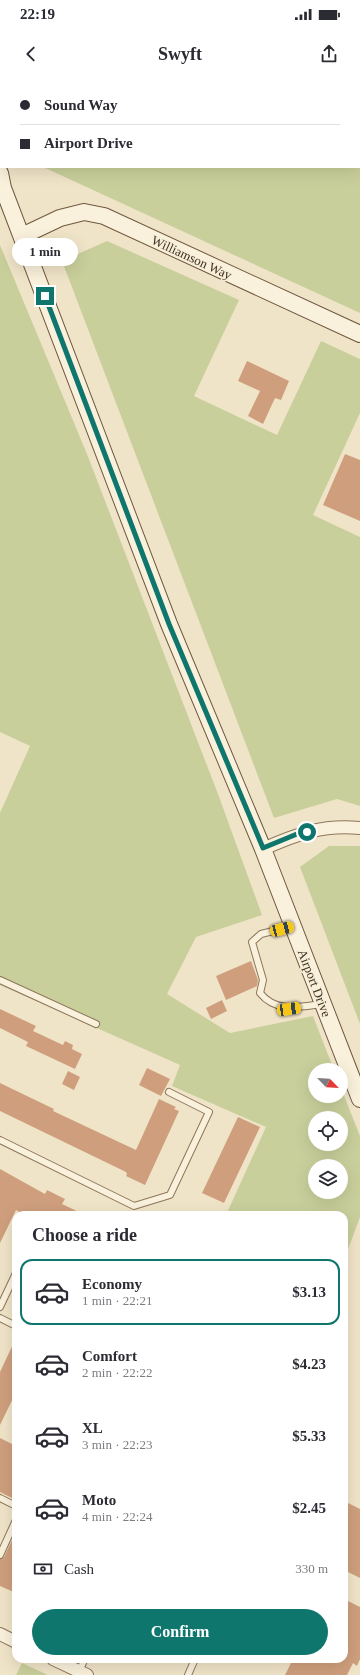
<!DOCTYPE html>
<meta charset="utf-8">
<style>
body{margin:0;font-family:Georgia,serif;background:#f7f7f7;color:#2b2b33;height:100vh;display:flex;flex-direction:column;font-size:15px;white-space:nowrap}
*{box-sizing:border-box;margin:0}
p{font-size:13px;color:#7c7c81}
.icon{flex:none;width:22px;height:22px;fill:none;stroke:currentColor;stroke-width:2;stroke-linecap:round;stroke-linejoin:round}
.map{position:relative;flex:1;overflow:hidden}
.sheet{position:absolute;left:12px;top:1131px;width:336px;height:452px;display:flex;flex-direction:column;background:#fff;border-radius:12px;box-shadow:0 4px 16px #0002}
.sheet>*{flex:none}
.top-card{position:absolute;left:0px;top:0px;width:360px;height:88px;box-shadow:0 4px 16px #0002;display:grid;align-content:center;height:88px;padding:0 20px;background:#fff}
.needle{width:26px;rotate:115deg}
.buttons{position:absolute;left:308px;top:983px;display:grid;gap:8px}
.buttons a{display:grid;place-items:center;width:40px;height:40px;border-radius:50%;background:#fff;box-shadow:0 4px 16px #0002;font-size:20px}
.end{position:absolute;width:18px;height:18px;margin:-9px;border:5px solid #0f766e;background:#fff;box-shadow:0 0 0 2px #fff}
.from{border-radius:50%}
.bubble{position:absolute;height:28px;border-radius:14px;background:#fff;box-shadow:0 4px 16px #0002;font-size:13px;font-weight:700;line-height:28px;text-align:center}
.car{position:absolute;width:12px;height:24px;margin:-12px -6px;border-radius:5px;box-shadow:0 0 3px 1px #0007;background:linear-gradient(#f5c518 24%,#345 0 40%,#f5c518 0 76%,#345 0 86%,#f5c518 0)}
.top-card b{display:flex;align-items:center;gap:14px;height:38px;font-size:15px}
.top-card b+b{border-top:1px solid #e1e1e2}
.top-card i{width:10px;height:10px;background:#2b2b33}
ul{padding:0;list-style:none}
li{display:flex;align-items:center;gap:12px;height:66px;margin:0 8px 6px;padding:0 12px;border:2px solid transparent;border-radius:12px}
li div{flex:1}
li b{display:block;font-size:15px}
li em{font-style:normal;font-weight:700}
li.on{border-color:#0f766e}
li>.icon{width:36px;height:36px;stroke-width:1.5}
h2{padding:0 20px;font-size:18px;line-height:48px}
.pay{display:flex;align-items:center;gap:10px;height:44px;padding:0 20px;font-size:15px}
.pay p{margin-inline-start:auto}
.action{display:flex;gap:8px;margin-top:auto;padding:8px 20px}
.action a{flex:1;height:46px;border-radius:24px;background:#0f766e;color:#fff;font-size:16px;font-weight:700;line-height:46px;text-align:center}
.status{display:flex;justify-content:space-between;align-items:center;height:28px;padding:0 20px;background:#fff;direction:ltr}
.status svg{height:11px;fill:currentColor}
header{display:flex;justify-content:space-between;align-items:center;height:52px;padding:0 20px;background:#fff;font-size:18px;font-weight:700}
.map>svg:first-child{display:block}
.green{fill:#c9cf9b;fill-rule:evenodd}
.building{fill:#cf9f7d}
.lines{fill:none;stroke-linecap:round;stroke-linejoin:round}
.lane-casing{stroke:#8d765c;stroke-width:8}
.street-casing{stroke:#8d765c;stroke-width:14}
.secondary-casing{stroke:#6f573f;stroke-width:18}
.lane{stroke:#faf1dc;stroke-width:6}
.street{stroke:#faf1dc;stroke-width:12}
.secondary{stroke:#faf1dc;stroke-width:16}
.route{stroke:#0f766e;stroke-width:5}
.labels{text-anchor:middle;stroke-width:3;stroke-linejoin:round;paint-order:stroke}
.street-label{font-size:13px;fill:#3d2e20;stroke:#f7eed8}
</style>
<div class="status"><b>22:19</b><svg viewBox="0 0 49 12"><path d="M0 12V9h3v3zM5 12V6h3v6zM10 12V3h3v9zM15 12V0h3v12zM26 1h20v11H26zM47 4h2v5h-2z"/></svg></div>
<header><svg class="icon" aria-label="back" viewBox="0 0 24 24"><path d="M15 5l-7 7 7 7"/></svg>Swyft<svg class="icon" aria-label="share" viewBox="0 0 24 24"><path d="M12 15V3M7 8l5-5 5 5M5 13v7h14v-7"/></svg></header>
<div class="map">
<svg width="360" height="1595" viewBox="0 0 360 1595">
<rect width="100%" height="100%" fill="#f0e4c8"/>
<g class="green">
<path d="M11 0H360V233L43 87H359V1Z"/>
<path d="M107 161 239 220 194 316 277 355 321 261 360 279V333L313 435 360 457V726L337 719 274 738 62 181Z"/>
<path d="M0 165 87 374 218 714 262 835 196 857 167 914 230 953 313 936 334 990H315V1016H341V1008L360 1056V1137L344 1180V1135H226L266 1047 172 1006 180 985 0 905V733L30 666 0 652ZM315 1038H341V1064H315ZM315 1086H341V1112H315Z"/>
<path d="M329 766H360V944L300 787Z"/>
<path d="M22 1583 48 1595H16Z"/>
</g>
<g class="building">
<path d="M247 281 289 301 281 320 275 318 263 344 248 336 260 311 238 301Z"/>
<path d="M345 374 360 380V441L323 425Z"/>
<path d="M251 881 258 900 257 906 226 920 216 896Z"/>
<path d="M222 920 227 931 211 939 206 928Z"/>
<path d="M0 929 36 946 33 951 63 965 65 961 73 965 72 969 82 974 75 989 26 966 28 962 0 948Z"/>
<path d="M147 988 170 999 161 1016 139 1005Z"/>
<path d="M68 991 80 997 74 1010 62 1004Z"/>
<path d="M0 1003 54 1029 53 1031 136 1070 159 1019 176 1027 174 1029 179 1031 145 1105 126 1096 127 1094 126 1092 0 1031Z"/>
<path d="M238 1037 260 1047 224 1123 202 1113Z"/>
<path d="M0 1089 45 1114 47 1110 65 1119 62 1124 85 1135H25L16 1130 0 1163Z"/>
<path d="M16 1258V1312L0 1345V1292Z"/>
<path d="M0 1358 16 1366V1420L0 1412Z"/>
<path d="M344 1421 360 1429V1498L344 1490Z"/>
<path d="M13 1458 16 1460V1513L0 1506V1479L4 1477Z"/>
<path d="M344 1519 360 1527V1579L357 1586 353 1583 347 1595H285L293 1579H344Z"/>
</g>
<g class="lines">
<defs>
<g id="lane">
<path d="M293 846 261 854 252 862 263 900 260 913C276 933 299 927 322 924"/>
<path d="M0 900 96 944"/>
<path d="M0 1060 134 1126 170 1115 209 1032 169 1012"/>
<path d="M0 1227 16 1193"/>
<path d="M0 1238 16 1246"/>
<path d="M0 1418 16 1426"/>
<path d="M0 1475 16 1440"/>
<path d="M79 1591 85 1579"/>
<path d="M188 1595 195 1579"/>
</g>
<g id="street">
<path d="M263 769C297 754 323 744 360 748"/>
<path d="M0 1554 16 1562"/>
<path d="M53 1579 87 1595"/>
</g>
<g id="secondary">
<path d="M0 93 3 108 169 544 263 769 360 1019"/>
<path d="M22 156 60 138 84 132 104 136 360 254"/>
</g>
</defs>
<use href="#lane" class="lane-casing"/>
<use href="#street" class="street-casing"/>
<use href="#secondary" class="secondary-casing"/>
<use href="#lane" class="lane"/>
<use href="#street" class="street"/>
<use href="#secondary" class="secondary"/>
</g>
<g class="lines">
<path class="route" d="M45 216 169 544 263 768 297 754 307 752"/>
</g>
<g class="labels">
<g class="street-label">
<text transform="translate(192 177) rotate(25)" y="5">Williamson Way</text>
<text transform="translate(315 903) rotate(69)" y="5">Airport Drive</text>
</g>
</g>
</svg>
<div class="buttons">
<a><svg class="needle" viewBox="-14 -14 28 28"><path d="M0-13l5 13h-10z" fill="#e53935"/><path d="M0 13l5-13h-10z" fill="#7c7c81"/></svg></a>
<a><svg class="icon" aria-label="locate" viewBox="0 0 24 24"><circle cx="12" cy="12" r="6"/><path d="M12 2v4M12 18v4M2 12h4M18 12h4"/></svg></a>
<a><svg class="icon" aria-label="layers" viewBox="0 0 24 24"><path d="M12 4l9 5-9 5-9-5zM3 14l9 5 9-5"/></svg></a>
</div>
<i class="end from" style="left:307px;top:752px"></i>
<i class="end" style="left:45px;top:216px"></i>
<div class="bubble" style="left:12px;top:158px;width:66px">1 min</div>
<i class="car" style="left:282px;top:849px;rotate:75deg"></i>
<i class="car" style="left:289px;top:929px;rotate:82deg"></i>
<div class="top-card">
<b><i class="from"></i>Sound Way</b>
<b><i></i>Airport Drive</b>
</div>
<section class="sheet">
<h2>Choose a ride</h2>
<ul>
<li class="on"><svg class="icon" aria-label="car" viewBox="0 0 24 24"><path d="M5 17H2v-5l4-1 3-4h7l3 4 3 1v5h-3M9 17h6M6 11h13"/><circle cx="7" cy="17" r="2"/><circle cx="17" cy="17" r="2"/></svg><div><b>Economy</b><p>1 min · 22:21</p></div><em>$3.13</em></li>
<li><svg class="icon" aria-label="car" viewBox="0 0 24 24"><path d="M5 17H2v-5l4-1 3-4h7l3 4 3 1v5h-3M9 17h6M6 11h13"/><circle cx="7" cy="17" r="2"/><circle cx="17" cy="17" r="2"/></svg><div><b>Comfort</b><p>2 min · 22:22</p></div><em>$4.23</em></li>
<li><svg class="icon" aria-label="car" viewBox="0 0 24 24"><path d="M5 17H2v-5l4-1 3-4h7l3 4 3 1v5h-3M9 17h6M6 11h13"/><circle cx="7" cy="17" r="2"/><circle cx="17" cy="17" r="2"/></svg><div><b>XL</b><p>3 min · 22:23</p></div><em>$5.33</em></li>
<li><svg class="icon" aria-label="car" viewBox="0 0 24 24"><path d="M5 17H2v-5l4-1 3-4h7l3 4 3 1v5h-3M9 17h6M6 11h13"/><circle cx="7" cy="17" r="2"/><circle cx="17" cy="17" r="2"/></svg><div><b>Moto</b><p>4 min · 22:24</p></div><em>$2.45</em></li>
</ul>
<div class="pay"><svg class="icon" aria-label="cash" viewBox="0 0 24 24"><path d="M3 7h18v10H3z"/><circle cx="12" cy="12" r="2"/></svg>Cash<p>330 m</p></div>
<div class="action"><a>Confirm</a></div>
</section>
</div>
